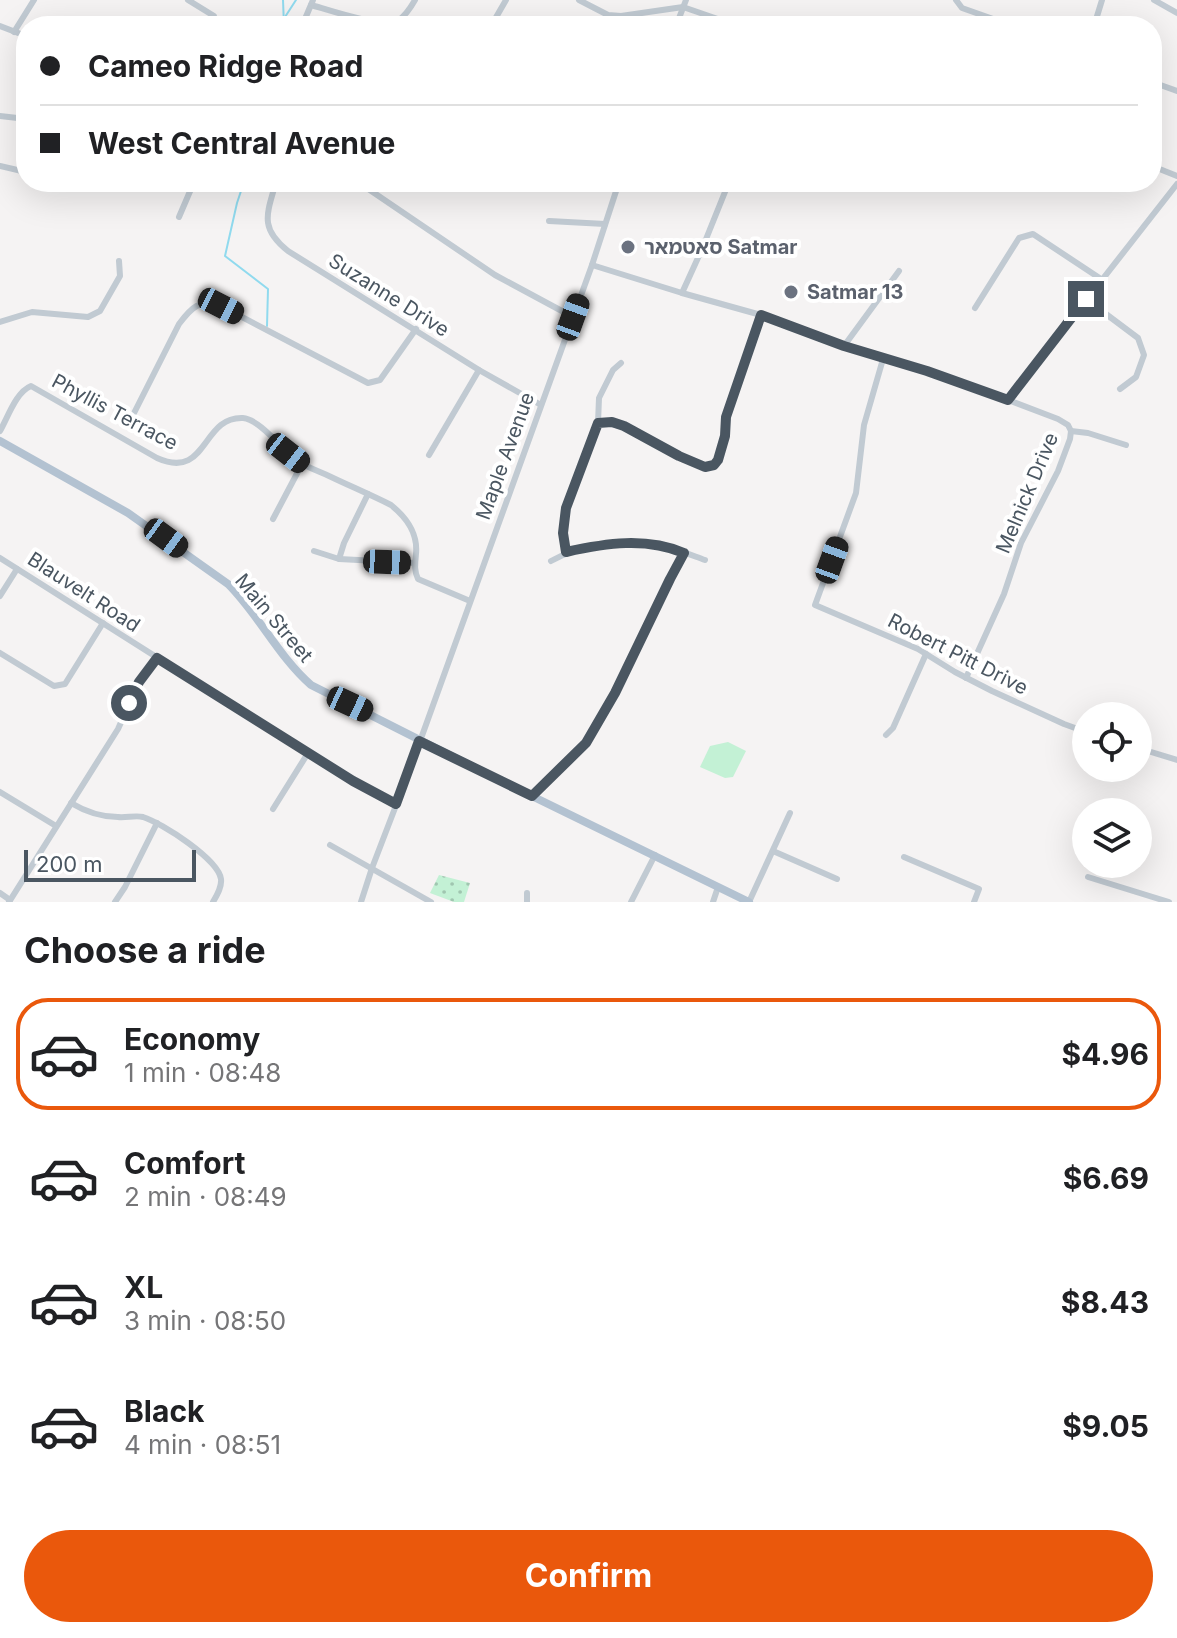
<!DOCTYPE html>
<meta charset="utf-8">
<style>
body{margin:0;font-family:Inter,"Noto Sans Hebrew",sans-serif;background:#f2f2f2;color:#202124;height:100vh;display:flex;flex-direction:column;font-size:30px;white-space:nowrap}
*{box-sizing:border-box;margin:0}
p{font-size:26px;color:#757577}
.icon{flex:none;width:44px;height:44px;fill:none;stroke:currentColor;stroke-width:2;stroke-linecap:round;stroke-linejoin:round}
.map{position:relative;height:902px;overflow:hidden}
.panel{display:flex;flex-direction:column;background:#fff;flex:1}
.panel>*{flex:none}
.hud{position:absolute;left:16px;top:16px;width:1146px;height:176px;border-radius:32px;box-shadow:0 8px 32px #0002;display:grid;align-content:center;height:176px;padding:0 24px;background:#fff}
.tools{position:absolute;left:1072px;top:702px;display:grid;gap:16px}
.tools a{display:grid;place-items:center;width:80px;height:80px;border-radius:50%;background:#fff;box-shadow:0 8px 32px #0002;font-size:40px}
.scale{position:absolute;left:24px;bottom:20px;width:172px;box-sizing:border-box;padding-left:8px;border:4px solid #4a5661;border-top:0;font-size:22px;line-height:28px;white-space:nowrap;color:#4a5661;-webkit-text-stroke:6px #fff;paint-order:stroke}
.end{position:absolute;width:36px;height:36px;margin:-18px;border:10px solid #4a5661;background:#fff;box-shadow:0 0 0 4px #fff}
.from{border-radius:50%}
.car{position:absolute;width:24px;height:48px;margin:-24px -12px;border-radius:10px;box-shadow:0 0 6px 2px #0007;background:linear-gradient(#222 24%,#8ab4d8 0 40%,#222 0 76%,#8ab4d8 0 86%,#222 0)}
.hud b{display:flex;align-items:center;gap:28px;height:76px;font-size:30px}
.hud b+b{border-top:2px solid #e0e0e0}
.hud i{width:20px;height:20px;background:#202124}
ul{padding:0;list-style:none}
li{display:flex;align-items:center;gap:24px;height:112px;margin:0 16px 12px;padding:0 8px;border:4px solid transparent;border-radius:32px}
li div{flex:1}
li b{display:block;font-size:30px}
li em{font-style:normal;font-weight:700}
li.selected{border-color:#ea580c}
li>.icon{width:72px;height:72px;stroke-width:1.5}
h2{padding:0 24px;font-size:36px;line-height:96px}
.primary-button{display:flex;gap:16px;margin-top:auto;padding:16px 24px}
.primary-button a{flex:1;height:92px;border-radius:48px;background:#ea580c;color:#fff;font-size:32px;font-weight:700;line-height:92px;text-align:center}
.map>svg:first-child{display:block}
.green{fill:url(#green-dots)}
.pitch{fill:#c3f1d5}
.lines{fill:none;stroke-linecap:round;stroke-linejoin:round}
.stream{stroke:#90daee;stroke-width:2}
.minor{stroke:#c1cad2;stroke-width:6}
.major{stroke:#b3c2d1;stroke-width:8}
.route{stroke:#4a5661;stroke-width:10}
.worship-dot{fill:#6b7280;stroke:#fff;stroke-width:3}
.labels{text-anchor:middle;stroke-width:8;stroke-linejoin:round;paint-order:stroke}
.worship-label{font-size:20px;font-weight:bold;fill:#5b616d;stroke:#fff;text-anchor:start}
.street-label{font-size:20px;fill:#4a5661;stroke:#fff}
</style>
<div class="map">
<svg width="1177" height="902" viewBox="0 0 1177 902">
<defs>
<pattern id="green-dots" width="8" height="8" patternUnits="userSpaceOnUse" patternTransform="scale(2)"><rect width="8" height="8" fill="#c3f1d5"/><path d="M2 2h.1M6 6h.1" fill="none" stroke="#a0c6b0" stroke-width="1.8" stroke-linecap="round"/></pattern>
</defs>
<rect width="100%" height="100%" fill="#f5f3f3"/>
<path class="green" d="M439 875 470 883 464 902H454L430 893Z"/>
<path class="pitch" d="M728 742 746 751 733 777 725 778 700 767 710 746Z"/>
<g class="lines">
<g class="stream">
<path d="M283 0 284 26"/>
<path d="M285 17 296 0"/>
<path d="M244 182 237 203 225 256 268 289 267 326"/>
</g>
<g class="minor">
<path d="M188 0 214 16V26"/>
<path d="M579 0 608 15 621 16 683 7 738 26"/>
<path d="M956 0 962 8 1013 26"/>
<path d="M1154 0 1177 13"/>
<path d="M311 5C329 10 383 29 399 20 406 15 411 7 415 0"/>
<path d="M0 26 26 36"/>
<path d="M302 26 313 0"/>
<path d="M491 26 506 0"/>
<path d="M676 26 686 0"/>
<path d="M1094 26 1102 0"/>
<path d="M14 32 34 0"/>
<path d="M1152 82 1177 91"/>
<path d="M0 116 26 119"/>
<path d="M0 166 26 172"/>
<path d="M1152 166 1177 176"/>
<path d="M276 182C267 214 259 228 288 251L479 370 541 405"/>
<path d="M358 182 495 275 573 317"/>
<path d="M465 182 470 185"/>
<path d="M179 217 194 182"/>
<path d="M549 221 605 224"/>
<path d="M592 265 682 293 761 315 844 346 927 371 1008 400 1058 419 1068 425 1071 431 1070 439 1058 471 1021 543 1004 594 966 678"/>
<path d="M682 293 702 249 729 182"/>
<path d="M1086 299 1138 338 1144 355 1136 377 1120 389"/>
<path d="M975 308 1019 238 1033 234 1101 279"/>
<path d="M0 322 32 312 88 317 100 311 120 276 119 261"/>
<path d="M844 346 899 271"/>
<path d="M883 359 864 425 856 493 815 605 918 649 955 672 992 691 1064 724 1086 732"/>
<path d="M1008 400 1177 184"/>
<path d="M130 421 179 324C191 308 200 298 221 306L368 383 380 380 416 329"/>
<path d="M598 423C622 422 640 435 661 446 671 451 701 470 711 465 720 461 722 448 724 439 726 431 725 422 727 414 737 381 750 348 761 315"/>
<path d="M0 431C8 417 16 392 31 386L157 458C208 481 201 416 243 418 259 419 282 449 296 460 306 467 318 471 329 476 350 486 371 495 391 505 407 518 418 533 416 554 415 564 414 571 418 579L470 601"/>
<path d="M1071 431 1088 433 1126 445"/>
<path d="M429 455 479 370"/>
<path d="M273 519 302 464"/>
<path d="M314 551 339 559 415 563"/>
<path d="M566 552 563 533 566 508 598 423 599 398 613 370 621 363"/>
<path d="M0 558 308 753 353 781 396 804"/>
<path d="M339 559 344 543 368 494"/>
<path d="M551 561C583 543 626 538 662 546 677 549 691 555 705 560"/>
<path d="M0 596 17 569"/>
<path d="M0 653 54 686 65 684 103 623"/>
<path d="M886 735 893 728 926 654"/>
<path d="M1138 748 1177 760"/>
<path d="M0 792 56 826"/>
<path d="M532 796 586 743 615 693 684 553"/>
<path d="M71 803C86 812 100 817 118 817 126 818 136 815 143 817 162 823 218 859 221 879 222 887 217 895 213 902"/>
<path d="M273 809 308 753"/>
<path d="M330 845 431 902"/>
<path d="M773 851 837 879"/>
<path d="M904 857 979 889 974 902"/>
<path d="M1088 877 1169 902"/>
<path d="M0 893 10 900"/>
<path d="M9 902 118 729 139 682 157 658"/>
<path d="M115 902 125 887 157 823"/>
<path d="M361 902 372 868 410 769 592 265 619 182"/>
<path d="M527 902V893"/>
<path d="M631 902 655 855"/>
<path d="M713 902 718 887"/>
<path d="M749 902 790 813"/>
</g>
<path class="major" d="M0 441 128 513 228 584C259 615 278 656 311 685L501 781 749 902"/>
</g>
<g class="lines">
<path class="route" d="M129 703 139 682 157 658 353 781 396 804 419 741 532 796 586 743 615 693 670 579 684 553C646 537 606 543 566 552L563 533 566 508 598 423 612 422 624 426 679 456 705 467 714 465 718 460 725 436 726 417 761 315 844 346 927 371 1008 400 1086 299"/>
</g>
<g class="worship-dot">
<circle cx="628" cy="247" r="8"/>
<circle cx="791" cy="292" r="8"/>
</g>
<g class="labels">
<g class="worship-label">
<text x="644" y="254">סאטמאר Satmar</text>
<text x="807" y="299">Satmar 13</text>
</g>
<g class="street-label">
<text transform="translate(389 295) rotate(32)" y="7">Suzanne Drive</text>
<text transform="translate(115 412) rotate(28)" y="7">Phyllis Terrace</text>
<text transform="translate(505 456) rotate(-70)" y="7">Maple Avenue</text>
<text transform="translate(1027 493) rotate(-67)" y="7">Melnick Drive</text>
<text transform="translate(84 592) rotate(33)" y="7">Blauvelt Road</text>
<text transform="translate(274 618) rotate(50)" y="7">Main Street</text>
<text transform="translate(958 654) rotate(27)" y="7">Robert Pitt Drive</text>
</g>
</g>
</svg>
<div class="tools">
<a><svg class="icon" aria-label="locate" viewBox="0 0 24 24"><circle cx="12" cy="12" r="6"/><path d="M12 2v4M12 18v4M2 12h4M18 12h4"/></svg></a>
<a><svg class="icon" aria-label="layers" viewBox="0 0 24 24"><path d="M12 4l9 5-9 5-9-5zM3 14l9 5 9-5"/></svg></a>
</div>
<div class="scale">200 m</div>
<i class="end from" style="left:129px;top:703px"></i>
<i class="end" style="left:1086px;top:299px"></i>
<i class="car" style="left:221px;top:306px;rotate:117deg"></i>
<i class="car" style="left:573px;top:317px;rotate:20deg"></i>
<i class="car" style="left:288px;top:453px;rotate:128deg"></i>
<i class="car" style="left:166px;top:538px;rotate:126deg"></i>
<i class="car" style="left:832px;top:560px;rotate:20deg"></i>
<i class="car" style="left:387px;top:562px;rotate:92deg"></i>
<i class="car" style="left:350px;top:704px;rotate:115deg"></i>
<div class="hud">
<b><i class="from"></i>Cameo Ridge Road</b>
<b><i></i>West Central Avenue</b>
</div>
</div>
<section class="panel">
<h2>Choose a ride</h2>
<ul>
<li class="selected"><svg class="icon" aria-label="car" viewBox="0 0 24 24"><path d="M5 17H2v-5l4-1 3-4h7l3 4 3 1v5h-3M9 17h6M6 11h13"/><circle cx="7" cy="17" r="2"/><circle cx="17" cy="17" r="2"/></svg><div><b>Economy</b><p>1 min · 08:48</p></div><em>$4.96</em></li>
<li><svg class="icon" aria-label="car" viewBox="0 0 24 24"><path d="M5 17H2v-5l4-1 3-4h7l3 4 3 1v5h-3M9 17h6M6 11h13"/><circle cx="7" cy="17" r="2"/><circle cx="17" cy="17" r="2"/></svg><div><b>Comfort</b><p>2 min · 08:49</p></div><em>$6.69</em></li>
<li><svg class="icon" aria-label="car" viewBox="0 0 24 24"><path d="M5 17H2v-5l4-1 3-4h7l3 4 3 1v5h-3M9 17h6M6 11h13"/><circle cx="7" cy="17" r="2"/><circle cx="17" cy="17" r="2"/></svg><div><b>XL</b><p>3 min · 08:50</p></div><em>$8.43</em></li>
<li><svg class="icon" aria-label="car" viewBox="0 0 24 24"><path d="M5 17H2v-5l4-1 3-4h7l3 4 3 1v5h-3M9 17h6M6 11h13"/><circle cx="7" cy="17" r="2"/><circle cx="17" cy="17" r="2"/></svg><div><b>Black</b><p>4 min · 08:51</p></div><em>$9.05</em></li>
</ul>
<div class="primary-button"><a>Confirm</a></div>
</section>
